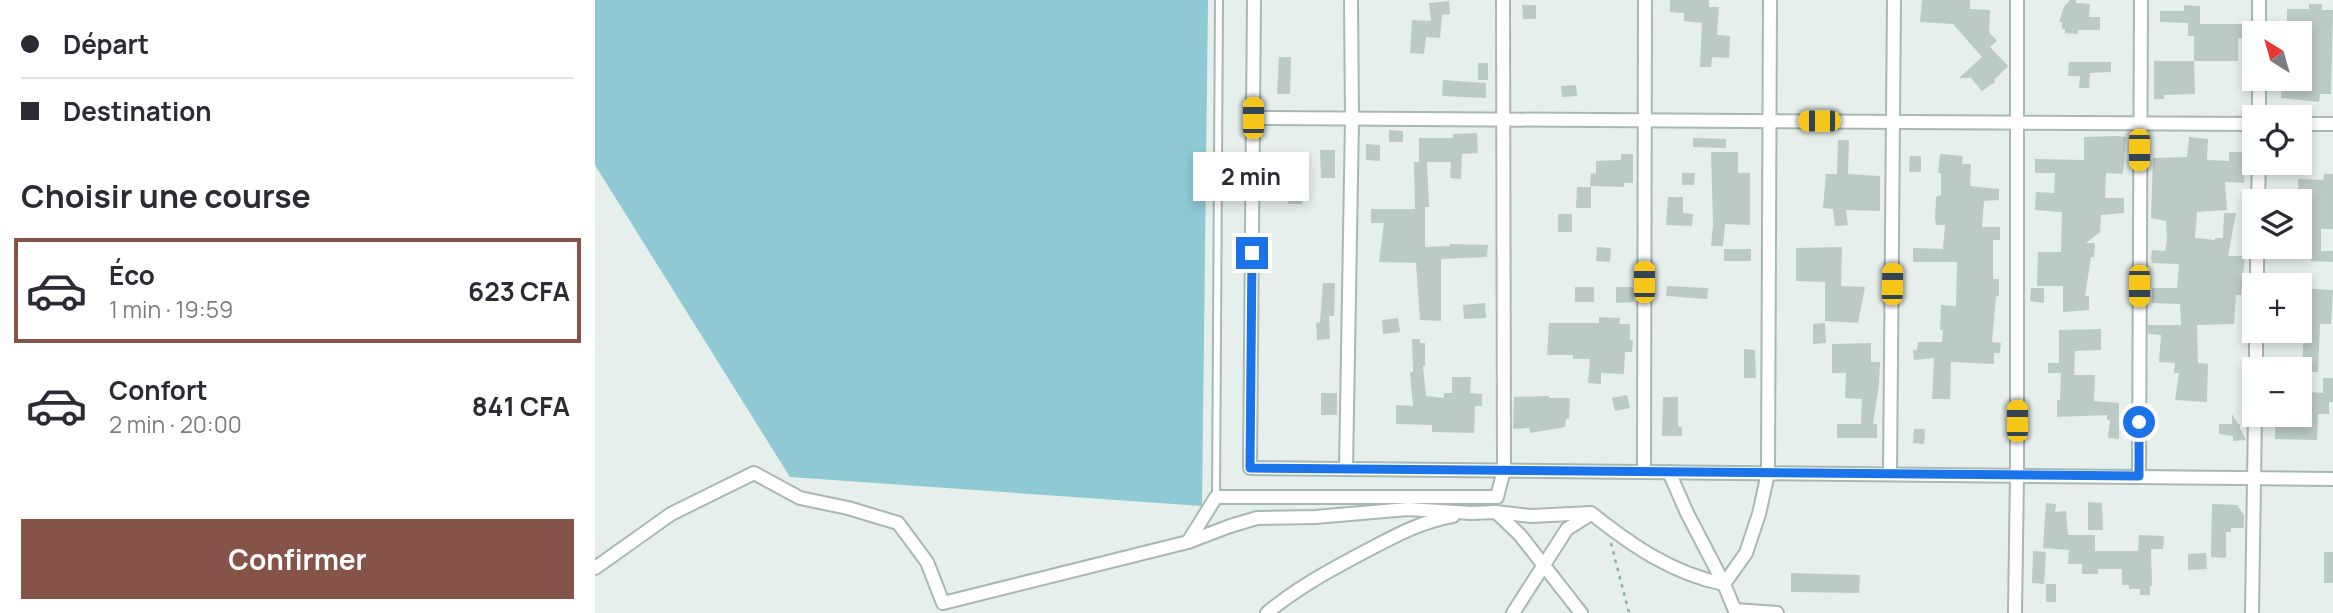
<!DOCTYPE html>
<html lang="fr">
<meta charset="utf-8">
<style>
body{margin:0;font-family:Manrope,sans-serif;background:#f2f2f3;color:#2b2b33;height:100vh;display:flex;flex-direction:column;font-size:26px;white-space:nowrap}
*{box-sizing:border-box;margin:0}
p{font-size:23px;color:#7c7c81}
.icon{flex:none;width:38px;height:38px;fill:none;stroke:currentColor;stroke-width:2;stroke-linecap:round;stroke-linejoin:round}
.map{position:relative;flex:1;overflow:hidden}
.drawer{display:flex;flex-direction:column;background:#fff;width:595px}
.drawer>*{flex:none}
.hud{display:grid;align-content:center;height:154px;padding:0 21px;background:#fff}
.needle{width:46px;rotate:323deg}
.tools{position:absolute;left:1647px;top:21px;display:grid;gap:14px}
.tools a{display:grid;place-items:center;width:70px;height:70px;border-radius:0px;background:#fff;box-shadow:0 4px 10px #0003;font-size:35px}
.end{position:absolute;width:32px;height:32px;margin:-16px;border:9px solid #1a73e8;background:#fff;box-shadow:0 0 0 4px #fff}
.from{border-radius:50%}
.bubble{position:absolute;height:49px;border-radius:0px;background:#fff;box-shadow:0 4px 10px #0003;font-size:23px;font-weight:700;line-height:49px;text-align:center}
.car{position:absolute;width:21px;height:42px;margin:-21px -10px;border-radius:9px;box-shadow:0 0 5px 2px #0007;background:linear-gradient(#f5c518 24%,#345 0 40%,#f5c518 0 76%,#345 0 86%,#f5c518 0)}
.hud b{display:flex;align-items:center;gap:24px;height:66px;font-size:26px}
.hud b+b{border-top:2px solid #e1e1e2}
.hud i{width:18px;height:18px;background:#2b2b33}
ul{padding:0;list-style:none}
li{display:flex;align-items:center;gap:21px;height:105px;margin:0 14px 10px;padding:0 7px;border:4px solid transparent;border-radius:0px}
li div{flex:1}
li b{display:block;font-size:26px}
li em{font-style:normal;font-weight:700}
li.selected{border-color:#855347}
li>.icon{width:63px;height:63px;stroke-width:1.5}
h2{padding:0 21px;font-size:32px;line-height:84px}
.action{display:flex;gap:14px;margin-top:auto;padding:14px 21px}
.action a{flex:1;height:80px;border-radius:0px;background:#855347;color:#fff;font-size:28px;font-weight:700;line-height:80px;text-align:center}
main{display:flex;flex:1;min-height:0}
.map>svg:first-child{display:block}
.water{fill:#8ec9d4}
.building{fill:#bbcac4}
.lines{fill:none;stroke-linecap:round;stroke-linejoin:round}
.lane-casing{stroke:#a8b8b2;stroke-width:10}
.street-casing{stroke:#a8b8b2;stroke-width:16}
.path{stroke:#86b3a5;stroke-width:2.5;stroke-dasharray:3.5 5;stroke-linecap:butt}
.lane{stroke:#fff;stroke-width:6}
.street{stroke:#fff;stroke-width:12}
.route{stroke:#1a73e8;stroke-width:9}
</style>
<main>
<section class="drawer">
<div class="hud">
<b><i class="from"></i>Départ</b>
<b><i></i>Destination</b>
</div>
<h2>Choisir une course</h2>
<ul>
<li class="selected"><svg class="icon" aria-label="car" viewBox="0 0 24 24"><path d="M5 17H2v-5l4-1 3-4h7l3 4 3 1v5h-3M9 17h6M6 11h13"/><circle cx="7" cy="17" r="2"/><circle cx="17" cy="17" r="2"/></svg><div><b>Éco</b><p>1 min · 19:59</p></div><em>623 CFA</em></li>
<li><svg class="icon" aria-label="car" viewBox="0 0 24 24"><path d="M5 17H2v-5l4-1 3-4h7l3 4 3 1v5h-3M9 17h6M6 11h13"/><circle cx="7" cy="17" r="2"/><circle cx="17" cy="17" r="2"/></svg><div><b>Confort</b><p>2 min · 20:00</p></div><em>841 CFA</em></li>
</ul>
<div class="action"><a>Confirmer</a></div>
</section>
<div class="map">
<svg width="1738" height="613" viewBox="0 0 1738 613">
<rect width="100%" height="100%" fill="#e6efeb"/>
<path class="water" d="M0 0H613L607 506 195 477 0 165Z"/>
<g class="building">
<path d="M1075 0H1114V7H1124L1122 35 1135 36 1134 58 1117 57 1116 67H1105L1107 23 1089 21V13L1075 12Z"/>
<path d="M1327 0H1375V9L1395 10 1394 32 1402 41 1395 47 1413 66 1399 80 1400 82 1387 91 1376 78H1364L1387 57 1358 24 1325 22Z"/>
<path d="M1475 0H1481V3L1495 4 1494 17H1505V30H1483V34L1470 33V29H1467V22H1464L1469 7Z"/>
<path d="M854 1 855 14 847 15 845 38 831 37 829 54 815 53 817 20 836 21 834 3Z"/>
<path d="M1714 4H1727V10H1738L1736 94H1725L1724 102 1686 98 1687 83 1704 84 1705 63H1713L1714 23 1692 24V9H1714Z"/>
<path d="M927 5H941V19H928Z"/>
<path d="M1589 5 1605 6V24H1653L1652 38H1643V61H1599V36H1593V23L1565 22V11H1589Z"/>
<path d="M684 57H696L695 94H682Z"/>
<path d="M1559 61H1599L1600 94 1569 95V99H1559Z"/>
<path d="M1474 62H1516V72L1495 73 1494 88H1484L1485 76H1473Z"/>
<rect x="883" y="63" width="10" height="17"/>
<path d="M848 80 891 83V98L847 96Z"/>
<path d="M981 85 982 96 967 97 966 86Z"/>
<path d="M794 130 808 131V142H794Z"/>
<path d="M882 133 883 153 867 154 866 179 855 178 856 162H825H832L834 207H830V247L855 246V244L893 245 892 257 846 259V321L825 320 821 263 784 262 789 223H776V209H820L819 162H824V138H858V134Z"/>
<path d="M1521 136 1531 137 1528 174 1511 173 1510 198H1529V213L1506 215 1505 232 1491 243H1500L1499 257H1496L1490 296H1494V310L1468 312V286H1442L1443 252H1466L1467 212 1440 210 1441 192 1459 193 1460 173H1440V159L1489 160V137Z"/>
<path d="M1594 137 1613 139 1612 160 1634 161V152H1650L1649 183 1630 182 1632 210 1602 212 1600 238 1620 240V238H1628L1629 213H1641L1633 256H1650L1646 295H1641L1639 324 1602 325 1603 363 1613 364 1612 402 1580 400 1584 373H1579L1580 363 1564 362 1566 335 1553 334V325H1586L1585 304 1557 303V288H1582L1584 264 1557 263 1556 259 1557 250 1570 251 1572 240 1571 221 1556 218 1558 158 1592 157Z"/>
<path d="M1098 138 1131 139V148L1098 147Z"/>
<path d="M1243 140H1254L1253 174 1285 176V211L1251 210 1253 225 1240 226 1238 209 1228 208 1231 174H1242Z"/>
<path d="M771 144 785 145V161L771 160Z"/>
<path d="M725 150H740V178H726Z"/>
<path d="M1116 152H1143V173H1155V225L1130 224 1128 246H1116L1118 224Z"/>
<path d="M1026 154H1038V183H1029V187L995 186 996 173 1001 174V161L1026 160Z"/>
<path d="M1345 154 1368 156 1367 164H1376L1375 186 1404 189V200L1389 201 1387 227H1405V240H1398V279H1404V296H1401L1397 342 1406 343 1405 353H1399V364L1356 362 1355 399H1337L1339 358 1319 360 1318 350H1322L1323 342H1347L1348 330H1345L1346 305 1361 306 1362 262H1318V248L1348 249 1350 225H1341L1340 218 1341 197 1346 195V173H1343Z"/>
<path d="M1315 156H1326V172H1314Z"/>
<rect x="693" y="173" width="14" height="31"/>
<path d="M1087 173H1100L1099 185H1087Z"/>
<path d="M1729 174H1738V229H1726V251H1738V262L1716 261 1715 221 1704 220 1703 179 1728 180Z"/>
<path d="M982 187H996V208H981Z"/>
<path d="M1073 197H1088V213L1098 214 1097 226 1071 225Z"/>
<rect x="963" y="214" width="14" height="18"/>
<path d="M1002 247 1016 248 1015 262 1001 261Z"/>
<path d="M1247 247 1246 286 1270 287 1263 323 1230 321V282L1201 281V248Z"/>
<rect x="1129" y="249" width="27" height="12"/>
<path d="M728 283H740L739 316H734L735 339 722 340 721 323 725 322Z"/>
<path d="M1072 286 1113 288 1112 299 1071 296Z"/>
<rect x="980" y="287" width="19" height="15"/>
<path d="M1021 287H1038L1039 302 1021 303Z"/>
<path d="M1436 288H1449V303L1435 301Z"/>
<path d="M1706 288 1738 290 1736 324H1725L1723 372 1707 371 1709 324H1705Z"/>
<path d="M890 303 891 318 869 319 868 305Z"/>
<path d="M1004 317 1025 318 1024 324H1035V340H1038L1037 352H1030L1029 374 1006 373V384L993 383 995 359H978V355H952L954 323H1004Z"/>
<path d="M803 318 805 332 788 334 787 320Z"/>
<path d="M1230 323 1231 343 1218 344V324Z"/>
<path d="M1506 329V350L1480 351 1479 375H1500L1499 401 1524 403V439L1513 438 1515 420H1512V415L1462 417V400H1465L1466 373H1453V363H1464V330Z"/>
<path d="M817 339H825V343H830V366H828L831 396 849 398V393H857V377H876L875 393 887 394V406H880L879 433 837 432V425L801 424V405L818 406 815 372H818Z"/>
<path d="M1276 343V362H1285L1284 384 1278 424H1282V438H1242V424H1266L1267 399 1250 398 1251 373H1237V344Z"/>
<path d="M1149 349 1160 350 1161 378H1149Z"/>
<path d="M1728 378H1738V402H1734V414H1723L1722 440 1680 439V424H1686L1687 415H1704V396H1715V392L1728 393Z"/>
<rect x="726" y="393" width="16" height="22"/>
<path d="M1032 395 1035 408 1020 411 1017 398Z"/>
<path d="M954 396V398H975L974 419H971L970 427 935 433 934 428 918 429 919 397Z"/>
<path d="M1068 397H1083V426L1087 427V436H1067Z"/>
<path d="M1637 414 1643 424H1645V428L1651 440 1638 441V436L1624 434V424H1637Z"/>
<path d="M1319 429H1330L1329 444 1318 443Z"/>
<path d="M1493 502 1507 503 1508 530H1493Z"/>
<path d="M1451 503 1461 504 1460 512 1471 511 1473 535H1500V551H1543L1544 535 1569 536 1568 549H1556L1557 586H1555V595H1545V589H1534V585H1527V569H1503V574H1487V564H1473L1474 550 1448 548Z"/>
<path d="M1617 504 1642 505 1649 515V528H1636V532H1631V558L1616 557Z"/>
<path d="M1438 551 1451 552 1449 584 1437 583Z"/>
<rect x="1729" y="552" width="9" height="31"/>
<path d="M1611 553 1612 569 1593 570V554Z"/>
<path d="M1196 573 1265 575 1264 593 1196 592Z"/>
<rect x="1451" y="584" width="10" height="18"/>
</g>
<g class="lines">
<defs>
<path id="lane" d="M621 497 624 0"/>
<g id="street">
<path d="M659 0 655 468 1738 479"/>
<path d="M1664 0V33"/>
<path d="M1664 79V117"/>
<path d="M658 118 1659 124"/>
<path d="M1704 124H1738"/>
<path d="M1663 201 1664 163"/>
<path d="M1662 285V247"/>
<path d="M1661 369V331"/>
<path d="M751 469 757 119 756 0"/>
<path d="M1049 471 1050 0"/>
<path d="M1074 472 1092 513 1129 584 1141 613"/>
<path d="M1295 474 1299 0"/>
<path d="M1544 476 1546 0"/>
<path d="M901 512 925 535 986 613"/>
<path d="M593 542 635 526 662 518 720 517 813 509 876 513 901 512 936 516 996 513C1036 545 1078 574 1129 584"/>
<path d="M0 568 76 514 159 473 205 498 253 508 303 523 332 562 348 603 593 542 621 497H902L909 470 908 0"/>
<path d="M1129 584 1151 553 1164 514 1173 473 1175 0"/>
<path d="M1140 610 1182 613"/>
<path d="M672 613C703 587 737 569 773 550 800 536 827 521 858 516"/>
<path d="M918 613 972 529 996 514"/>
<path d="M1420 613 1422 475V0"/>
<path d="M1657 613 1660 415"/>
</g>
</defs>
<use href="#lane" class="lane-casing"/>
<use href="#street" class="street-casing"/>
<path class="path" d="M1016 543 1034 613"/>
<use href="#lane" class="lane"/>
<use href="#street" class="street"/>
</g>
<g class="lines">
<path class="route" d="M657 253 655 468 1544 476V422"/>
</g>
</svg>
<div class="tools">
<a><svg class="needle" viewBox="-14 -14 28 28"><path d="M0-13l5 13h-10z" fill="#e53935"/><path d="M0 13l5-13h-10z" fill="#7c7c81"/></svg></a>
<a><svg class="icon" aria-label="locate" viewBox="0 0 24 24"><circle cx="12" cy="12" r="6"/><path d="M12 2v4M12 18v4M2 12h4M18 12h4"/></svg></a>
<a><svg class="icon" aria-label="layers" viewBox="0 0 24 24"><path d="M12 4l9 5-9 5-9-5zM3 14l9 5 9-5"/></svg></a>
<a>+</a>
<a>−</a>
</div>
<i class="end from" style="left:1544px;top:422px"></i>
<i class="end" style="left:657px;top:253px"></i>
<div class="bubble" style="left:598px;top:152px;width:116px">2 min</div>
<i class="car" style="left:658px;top:118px;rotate:0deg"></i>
<i class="car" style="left:1224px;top:121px;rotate:270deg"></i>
<i class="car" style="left:1544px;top:150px;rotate:180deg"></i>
<i class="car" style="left:1049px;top:282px;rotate:0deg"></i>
<i class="car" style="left:1297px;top:284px;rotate:1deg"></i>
<i class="car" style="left:1544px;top:286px;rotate:180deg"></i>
<i class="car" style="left:1422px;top:421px;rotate:0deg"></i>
</div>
</main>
